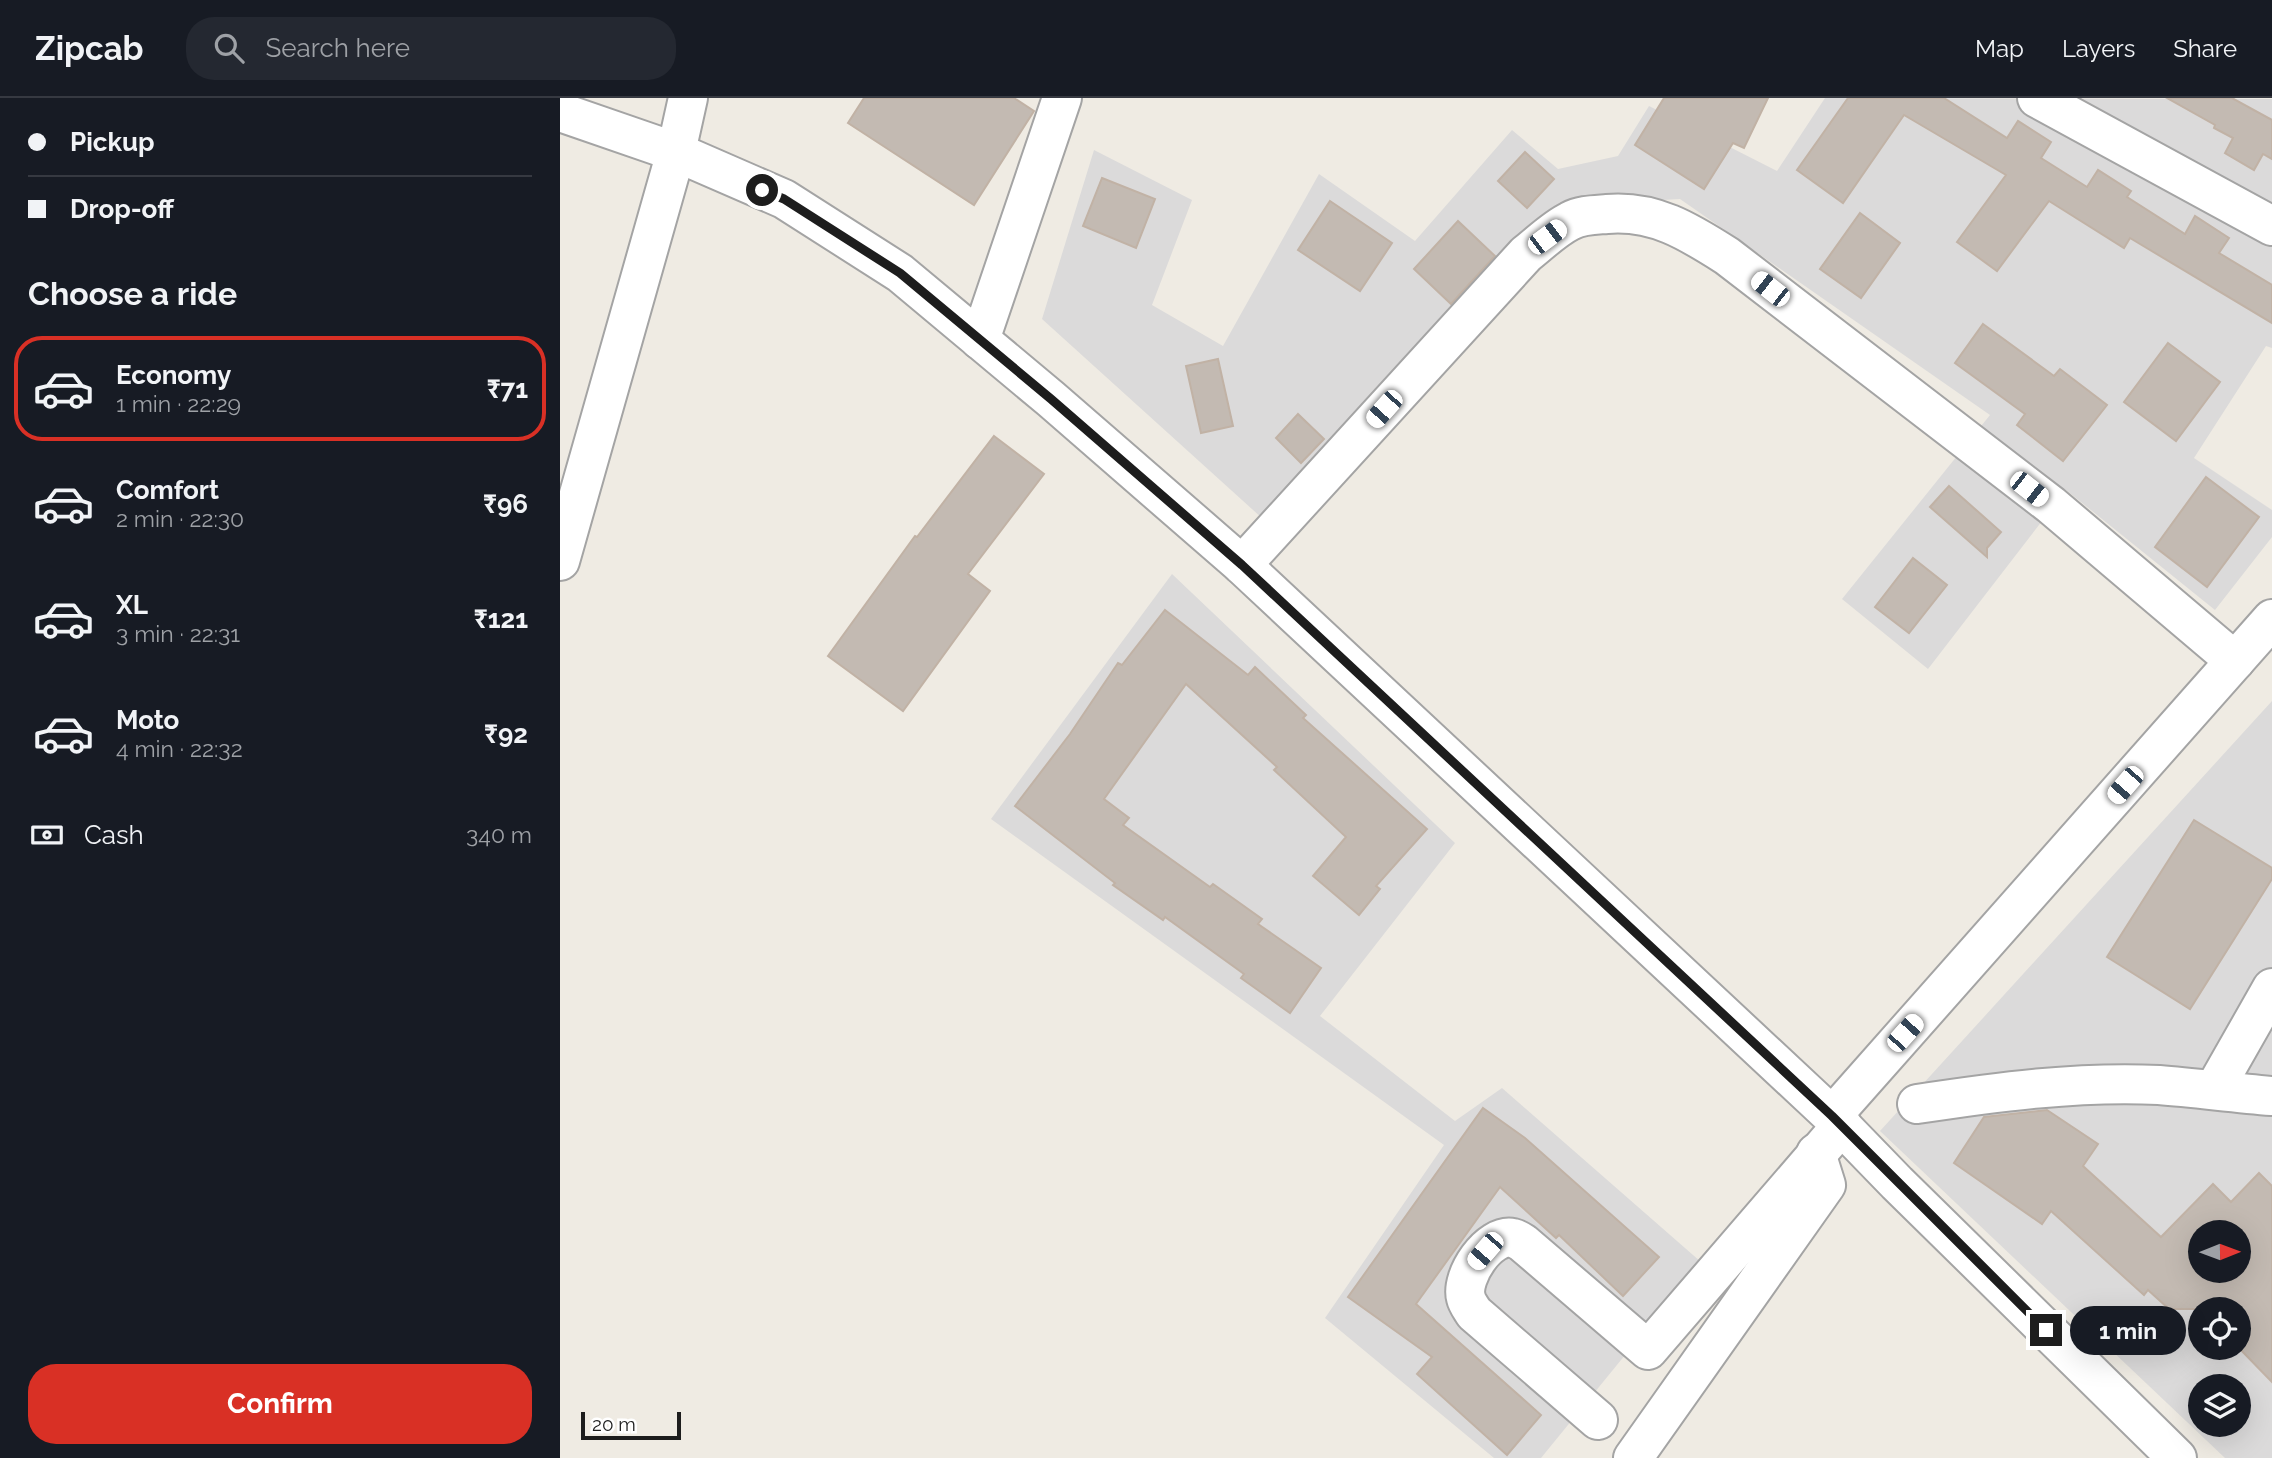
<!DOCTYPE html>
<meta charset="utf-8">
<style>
body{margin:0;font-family:Raleway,sans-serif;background:#242831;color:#f1f3f6;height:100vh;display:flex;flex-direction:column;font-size:26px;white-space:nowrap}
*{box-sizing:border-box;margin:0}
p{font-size:23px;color:#9ea1a6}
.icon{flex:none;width:38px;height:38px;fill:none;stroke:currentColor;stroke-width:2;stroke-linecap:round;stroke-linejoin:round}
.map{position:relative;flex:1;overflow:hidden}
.sheet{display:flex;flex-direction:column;background:#171b24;width:560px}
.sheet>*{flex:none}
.banner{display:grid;align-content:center;height:154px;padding:0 28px;background:#171b24}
.needle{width:46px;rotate:89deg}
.buttons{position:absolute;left:1628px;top:1122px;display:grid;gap:14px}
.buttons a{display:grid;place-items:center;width:63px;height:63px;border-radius:50%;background:#171b24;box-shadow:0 7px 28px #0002;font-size:35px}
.scale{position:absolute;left:21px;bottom:18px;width:100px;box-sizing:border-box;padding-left:7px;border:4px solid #1d1d1d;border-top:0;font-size:19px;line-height:24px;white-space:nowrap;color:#1d1d1d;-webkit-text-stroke:5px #fff;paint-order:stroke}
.end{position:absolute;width:32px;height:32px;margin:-16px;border:9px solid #1d1d1d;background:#fff;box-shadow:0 0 0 4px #fff}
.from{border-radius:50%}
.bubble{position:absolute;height:49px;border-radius:24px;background:#171b24;box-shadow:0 7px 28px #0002;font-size:23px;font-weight:700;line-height:49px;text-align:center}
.car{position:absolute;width:21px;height:42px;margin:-21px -10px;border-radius:9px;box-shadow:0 0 5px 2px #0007;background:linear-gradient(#fff 24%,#345 0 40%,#fff 0 76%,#345 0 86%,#fff 0)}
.banner b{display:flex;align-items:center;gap:24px;height:66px;font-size:26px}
.banner b+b{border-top:2px solid #363941}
.banner i{width:18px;height:18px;background:#f1f3f6}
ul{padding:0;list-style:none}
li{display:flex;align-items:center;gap:21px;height:105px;margin:0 14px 10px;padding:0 14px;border:4px solid transparent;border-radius:28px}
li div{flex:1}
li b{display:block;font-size:26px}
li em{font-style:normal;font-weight:700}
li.current{border-color:#d93025}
li>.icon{width:63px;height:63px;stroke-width:1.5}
h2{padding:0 28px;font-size:32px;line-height:84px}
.pay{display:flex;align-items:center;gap:18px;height:77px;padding:0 28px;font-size:26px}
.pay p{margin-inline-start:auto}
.button{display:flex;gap:14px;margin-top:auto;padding:14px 28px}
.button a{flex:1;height:80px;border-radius:28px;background:#d93025;color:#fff;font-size:28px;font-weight:700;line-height:80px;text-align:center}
header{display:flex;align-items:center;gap:42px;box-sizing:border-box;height:98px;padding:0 35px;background:#171b24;border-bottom:2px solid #363941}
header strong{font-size:33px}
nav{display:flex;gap:38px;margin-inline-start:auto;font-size:24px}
.search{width:490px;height:63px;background:#242831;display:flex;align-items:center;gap:18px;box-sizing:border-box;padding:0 24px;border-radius:28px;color:#9ea1a6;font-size:26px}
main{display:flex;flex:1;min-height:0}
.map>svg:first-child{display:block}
.residential{fill:#dbdada;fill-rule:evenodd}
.building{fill:#c3bab2;stroke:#c1b2a5;stroke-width:2;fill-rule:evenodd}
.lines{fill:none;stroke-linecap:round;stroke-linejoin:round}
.minor-casing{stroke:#a4a4a4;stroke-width:42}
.minor{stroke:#fff;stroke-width:38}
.route{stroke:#1d1d1d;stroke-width:9}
</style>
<header>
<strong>Zipcab</strong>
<div class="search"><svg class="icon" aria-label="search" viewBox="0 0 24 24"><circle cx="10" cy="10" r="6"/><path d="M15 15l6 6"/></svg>Search here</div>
<nav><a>Map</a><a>Layers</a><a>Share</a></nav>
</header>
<main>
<section class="sheet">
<div class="banner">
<b><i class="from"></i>Pickup</b>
<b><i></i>Drop-off</b>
</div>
<h2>Choose a ride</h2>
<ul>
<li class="current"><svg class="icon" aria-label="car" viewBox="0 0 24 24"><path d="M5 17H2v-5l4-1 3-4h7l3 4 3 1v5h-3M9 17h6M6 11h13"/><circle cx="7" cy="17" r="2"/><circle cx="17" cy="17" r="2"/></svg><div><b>Economy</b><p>1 min · 22:29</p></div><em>₹71</em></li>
<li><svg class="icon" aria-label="car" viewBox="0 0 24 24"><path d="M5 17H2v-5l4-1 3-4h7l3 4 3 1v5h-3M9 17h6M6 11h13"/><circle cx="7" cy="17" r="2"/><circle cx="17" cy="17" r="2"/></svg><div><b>Comfort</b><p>2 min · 22:30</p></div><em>₹96</em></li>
<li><svg class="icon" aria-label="car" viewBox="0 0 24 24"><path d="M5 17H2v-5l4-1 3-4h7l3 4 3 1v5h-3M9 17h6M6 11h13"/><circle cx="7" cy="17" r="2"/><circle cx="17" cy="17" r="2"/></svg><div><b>XL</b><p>3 min · 22:31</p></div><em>₹121</em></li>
<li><svg class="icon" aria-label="car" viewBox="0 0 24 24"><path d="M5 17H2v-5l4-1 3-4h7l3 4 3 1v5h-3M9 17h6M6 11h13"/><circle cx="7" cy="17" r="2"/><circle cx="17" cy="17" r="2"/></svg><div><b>Moto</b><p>4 min · 22:32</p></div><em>₹92</em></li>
</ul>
<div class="pay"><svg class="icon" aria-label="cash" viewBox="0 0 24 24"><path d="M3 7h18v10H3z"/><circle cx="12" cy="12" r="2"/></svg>Cash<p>340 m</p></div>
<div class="button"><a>Confirm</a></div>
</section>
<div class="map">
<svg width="1712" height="1360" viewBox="0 0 1712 1360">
<rect width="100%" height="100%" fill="#efebe3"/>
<g class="residential">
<path d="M1265 0 1712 1V250L1706 248 1634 360 1712 412V439L1655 512 1506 392 1368 571 1282 501 1430 317 1120 101 1011 107 703 421 482 221 534 52 632 102 592 207 663 248 759 76 855 143 952 32 998 71 1058 58 1089 8 1217 73Z"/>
<path d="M612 476 895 745 760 918 895 1023 942 990 1141 1164 981 1360H934L765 1220 884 1047 431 721Z"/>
<path d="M1712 603V1360H1665L1320 1033ZM1640 1134H1678V1172H1640ZM1640 1211H1678V1250H1640ZM1640 1288H1678V1326H1640Z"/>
</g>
<g class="building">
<path d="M304 0H454L474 13 414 107 288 25Z"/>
<path d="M1104 0H1208L1184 50 1173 45 1144 91 1075 47Z"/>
<path d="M1288 0H1384L1447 40 1458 23 1491 44 1481 60 1527 89 1538 72 1571 93 1567 99 1625 136 1635 118 1669 140 1659 155 1712 187V225L1570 140 1564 150 1489 103 1437 173 1397 144 1446 77 1344 17 1283 105 1237 72Z"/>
<path d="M1607 0H1672L1712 22V61L1703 56 1694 72 1665 55 1673 40 1654 30 1655 27Z"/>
<path d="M965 54 994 81 967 110 938 83Z"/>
<path d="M542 80 595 101 576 150 523 128Z"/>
<path d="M770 103 832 145 800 193 738 152Z"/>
<path d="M1300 115 1340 145 1301 200 1260 171Z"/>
<path d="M898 123 935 158 891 206 854 171Z"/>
<path d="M1423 226 1494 278 1500 271 1547 307 1503 363 1457 327 1465 316 1395 265Z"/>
<path d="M1608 245 1660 284 1616 343 1564 304Z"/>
<path d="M658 261 673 328 641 335 626 268Z"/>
<path d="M738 316 764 341 741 365 716 340Z"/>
<path d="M434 338 484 376 408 476 430 493 343 613 268 558 355 438 357 439Z"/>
<path d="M1646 379 1699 419 1647 489 1595 449Z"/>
<path d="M1389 388 1441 434 1427 450V459L1370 409Z"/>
<path d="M1353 460 1387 487 1349 535 1315 509Z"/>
<path d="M605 512 688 577 695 569 746 617 743 620 867 731 816 788 820 791 799 817 753 778 786 739 714 672 717 669 626 586 544 701 569 720 563 727 650 789 653 786 702 821 698 826 761 870 730 915 681 880 684 876 605 819 603 822 553 787 555 785 455 708 510 636 558 565 562 567Z"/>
<path d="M1634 722 1712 770V781L1630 911 1547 859Z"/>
<path d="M923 1010 965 1040 1099 1159 1063 1198 999 1137 996 1140 940 1089 856 1206 981 1317 947 1357 857 1276 872 1259 788 1199Z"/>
<path d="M1487 1012 1538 1046 1523 1068 1601 1139 1653 1086 1671 1104 1699 1075 1712 1088V1284L1678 1249V1211H1609L1588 1192 1584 1197 1491 1113 1482 1126 1394 1065 1424 1019ZM1640 1134H1678V1172H1640Z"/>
</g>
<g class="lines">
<defs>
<g id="minor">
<path d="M1477 0 1712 128"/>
<path d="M0 14 116 54 224 101 340 175 491 301 682 467 1272 1018 1337 1085 1617 1360"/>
<path d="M420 242 502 0"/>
<path d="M0 463 116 54 128 0"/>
<path d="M682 467 966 156C980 145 994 131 1010 123 1021 117 1034 117 1047 116 1094 112 1128 133 1167 158L1491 407 1675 563"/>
<path d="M1654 992 1712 890"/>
<path d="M1357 1006C1437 994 1518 983 1599 987 1637 990 1674 995 1712 998"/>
<path d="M1272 1018 1712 521"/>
<path d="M1038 1322 914 1215C911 1210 907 1205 906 1200 900 1179 929 1135 953 1140 957 1141 960 1143 963 1145L1088 1252 1282 1027"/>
<path d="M1073 1360 1266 1087 1256 1055"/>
</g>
</defs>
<use href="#minor" class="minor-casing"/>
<use href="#minor" class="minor"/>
</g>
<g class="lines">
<path class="route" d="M202 92 224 101 340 175 491 301 682 467 1272 1018 1486 1232"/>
</g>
</svg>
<div class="buttons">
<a><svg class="needle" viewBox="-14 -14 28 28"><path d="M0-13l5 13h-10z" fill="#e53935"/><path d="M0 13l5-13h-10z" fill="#9ea1a6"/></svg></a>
<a><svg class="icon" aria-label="locate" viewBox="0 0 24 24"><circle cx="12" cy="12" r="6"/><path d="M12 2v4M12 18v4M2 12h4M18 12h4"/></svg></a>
<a><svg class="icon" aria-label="layers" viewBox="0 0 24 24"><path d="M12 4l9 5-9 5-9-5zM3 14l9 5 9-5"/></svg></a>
</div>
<div class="scale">20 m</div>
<i class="end from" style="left:202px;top:92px"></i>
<i class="end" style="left:1486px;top:1232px"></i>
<div class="bubble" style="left:1510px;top:1208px;width:116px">1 min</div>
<i class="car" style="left:987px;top:139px;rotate:53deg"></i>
<i class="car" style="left:1210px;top:191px;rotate:308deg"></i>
<i class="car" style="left:824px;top:311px;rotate:222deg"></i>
<i class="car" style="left:1469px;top:391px;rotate:128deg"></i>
<i class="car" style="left:1565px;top:687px;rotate:221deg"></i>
<i class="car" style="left:1345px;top:935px;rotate:42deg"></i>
<i class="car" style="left:925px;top:1153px;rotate:221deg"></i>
</div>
</main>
